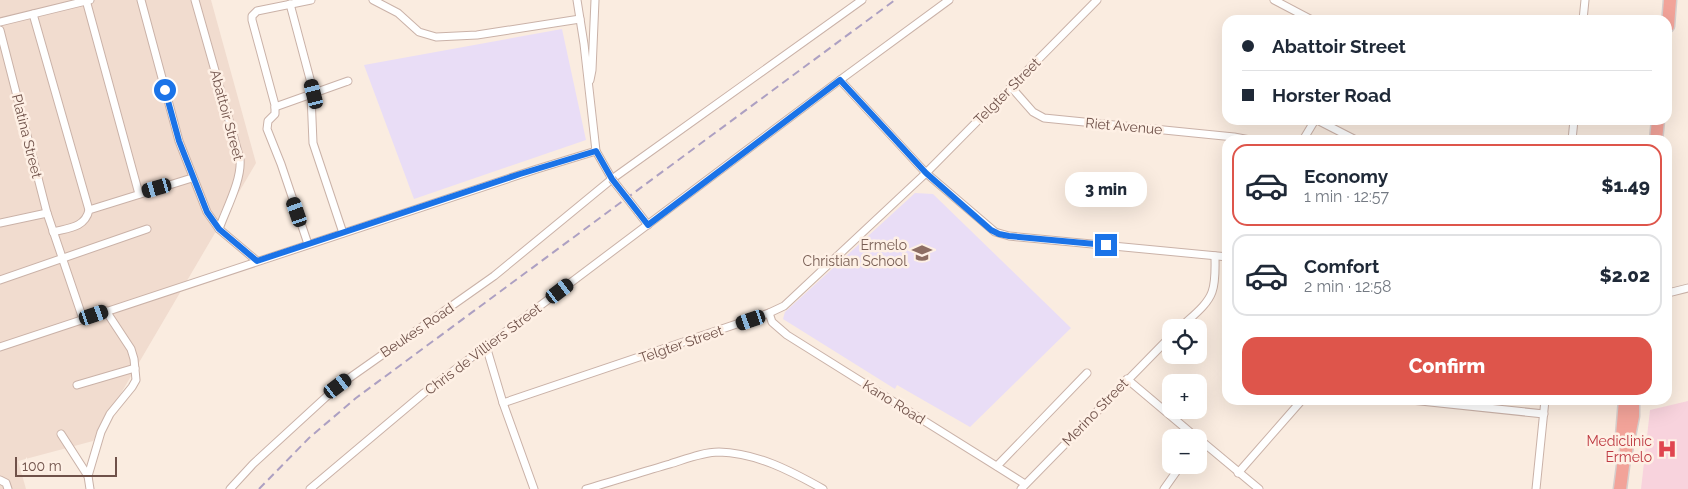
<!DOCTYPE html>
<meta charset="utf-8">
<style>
body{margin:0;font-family:Raleway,sans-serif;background:#f2f2f3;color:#1f2937;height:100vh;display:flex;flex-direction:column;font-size:19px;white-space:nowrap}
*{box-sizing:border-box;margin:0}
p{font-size:16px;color:#747a83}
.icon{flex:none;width:28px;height:28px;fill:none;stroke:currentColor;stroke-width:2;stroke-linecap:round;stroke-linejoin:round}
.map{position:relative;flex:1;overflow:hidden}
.drawer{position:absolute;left:1222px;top:135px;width:450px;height:270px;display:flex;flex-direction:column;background:#fff;border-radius:15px;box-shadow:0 5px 20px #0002}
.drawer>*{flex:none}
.guide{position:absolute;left:1222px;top:15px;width:450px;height:110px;border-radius:15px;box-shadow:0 5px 20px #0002;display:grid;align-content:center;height:110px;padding:0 20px;background:#fff}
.fabs{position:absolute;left:1162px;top:319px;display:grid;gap:10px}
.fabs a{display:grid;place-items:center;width:45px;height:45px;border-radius:10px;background:#fff;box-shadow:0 5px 20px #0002;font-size:25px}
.scale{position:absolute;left:15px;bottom:12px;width:102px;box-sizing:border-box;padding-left:5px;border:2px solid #6f5149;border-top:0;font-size:14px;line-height:18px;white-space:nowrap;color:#6f5149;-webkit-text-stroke:4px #fef0e5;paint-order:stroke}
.end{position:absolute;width:22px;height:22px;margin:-11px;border:6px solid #1a73e8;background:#fff;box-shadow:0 0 0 2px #fff}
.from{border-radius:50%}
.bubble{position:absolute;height:35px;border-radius:15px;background:#fff;box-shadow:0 5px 20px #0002;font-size:16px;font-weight:800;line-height:35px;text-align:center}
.car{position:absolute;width:15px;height:30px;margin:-15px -8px;border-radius:6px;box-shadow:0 0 4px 1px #0007;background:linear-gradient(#222 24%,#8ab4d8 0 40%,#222 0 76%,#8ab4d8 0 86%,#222 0)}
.guide b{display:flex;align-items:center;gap:18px;height:48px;font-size:19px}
.guide b+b{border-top:1px solid #e0e1e3}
.guide i{width:12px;height:12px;background:#1f2937}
ul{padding:9px 0 0;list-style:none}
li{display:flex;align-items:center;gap:15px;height:82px;margin:0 10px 8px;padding:0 10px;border:2px solid #e0e1e3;border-radius:15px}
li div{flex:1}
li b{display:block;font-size:19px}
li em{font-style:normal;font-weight:800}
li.current{border-color:#de554b}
li>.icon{width:45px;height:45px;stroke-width:1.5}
.action{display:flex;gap:10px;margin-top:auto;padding:10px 20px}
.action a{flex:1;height:58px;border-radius:15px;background:#de554b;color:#fff;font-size:20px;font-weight:800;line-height:58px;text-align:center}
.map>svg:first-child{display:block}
.residential{fill:#f1dccf}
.education{fill:#e9ddf6}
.medical{fill:#f8d3dd}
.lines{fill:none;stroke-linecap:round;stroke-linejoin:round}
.street-casing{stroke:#cab2a8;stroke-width:9}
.highway-casing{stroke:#d7cecc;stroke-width:15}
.street{stroke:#fff;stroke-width:7}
.highway{stroke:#f2a399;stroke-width:12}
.rail{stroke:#ada0c2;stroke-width:2;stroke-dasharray:8 5;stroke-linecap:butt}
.street-bridge-casing{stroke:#cab2a8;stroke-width:9;stroke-linecap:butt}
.street-bridge{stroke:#fff;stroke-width:7}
.route{stroke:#1a73e8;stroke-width:6}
.labels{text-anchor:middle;stroke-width:5;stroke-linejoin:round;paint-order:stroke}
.street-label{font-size:14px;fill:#6f5149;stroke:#fef0e5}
.education-label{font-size:14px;fill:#785e54;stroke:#fef0e5;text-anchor:end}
.health-label{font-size:14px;fill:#be3a42;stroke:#fef0e5;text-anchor:end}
</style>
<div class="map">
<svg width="1688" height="489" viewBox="0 0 1688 489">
<rect width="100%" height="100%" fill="#faece0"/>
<path class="residential" d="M0 0H211L256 163 93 441 18 461 26 489H0Z"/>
<g class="education">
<path d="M562 29 586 140 414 199 364 65Z"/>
<path d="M915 193 933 194 1071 328 970 427 897 385 895 389 783 319 785 312Z"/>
</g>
<path class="medical" d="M1688 401V489H1641L1650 410Z"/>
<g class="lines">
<defs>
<g id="street">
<path d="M86 0 139 194"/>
<path d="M141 0 179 141 207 212 219 229 257 261"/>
<path d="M195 0 240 159C242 180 226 209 219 229"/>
<path d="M373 0 398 13 419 32 436 37 477 35 580 19"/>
<path d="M577 0 584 44 596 151 612 179"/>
<path d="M1274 0 1312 20"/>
<path d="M290 4 314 94"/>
<path d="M33 14 89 210"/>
<path d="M1583 20 1585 0"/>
<path d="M0 22 90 0"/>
<path d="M0 30 47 213 83 319"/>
<path d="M590 80 592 70 595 0"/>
<path d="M840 80 926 173 995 232 1009 236 1228 257"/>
<path d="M1011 87 1033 112 1044 118 1234 137 1250 140"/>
<path d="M311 95 313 143 343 233"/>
<path d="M275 107 348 81"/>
<path d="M1317 120 1356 140"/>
<path d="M1303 140 1315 120"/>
<path d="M1572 140 1574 120"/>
<path d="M638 212 648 225"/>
<path d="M0 223 47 213"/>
<path d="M53 232C68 228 85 228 89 210L192 178"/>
<path d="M308 244 281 164 267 129 268 121 275 114V105L252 20V16L257 11 311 0"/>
<path d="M0 280 147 229"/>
<path d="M1668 293 1688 288"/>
<path d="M769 313 772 322 787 335 1025 484"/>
<path d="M1180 328C1191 317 1207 306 1212 292 1216 281 1215 267 1215 256"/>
<path d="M486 346 503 403 534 489"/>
<path d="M0 347 537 169 596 151"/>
<path d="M1127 379 1197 438"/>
<path d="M77 385 135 368"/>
<path d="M1411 400 1544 414"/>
<path d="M503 403 769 313 784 306 926 173 1097 0"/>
<path d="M61 434 88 476"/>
<path d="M1199 439 1259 489"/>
<path d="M997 466 1087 373"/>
<path d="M1238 473 1302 400"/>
<path d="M0 480 6 483 8 489"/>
<path d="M90 489 88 476 101 432 110 414 132 387 136 380 134 359 131 349 106 311"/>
<path d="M230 489 253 464 338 386 494 276 612 179 862 0"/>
<path d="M310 489 424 393 840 80 949 0"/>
<path d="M586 489C614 481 642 472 670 464 686 459 703 452 719 452 757 453 791 471 823 489"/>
<path d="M1021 489 1171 336"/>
<path d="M1164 489 1181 465"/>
<path d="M1536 489 1545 400"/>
</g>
<g id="highway">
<path d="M1668 26 1670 0"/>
<path d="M1656 140 1658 120"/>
<path d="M1622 436 1625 400"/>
<path d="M1620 489 1623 466 1633 416V400"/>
</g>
</defs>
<use href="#street" class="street-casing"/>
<use href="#highway" class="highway-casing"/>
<use href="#street" class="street"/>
<use href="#highway" class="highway"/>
<path class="rail" d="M259 489 309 438 356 398 895 0"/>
<defs>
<path id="street-bridge" d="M612 179 638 212"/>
</defs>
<use href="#street-bridge" class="street-bridge-casing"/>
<use href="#street-bridge" class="street-bridge"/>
</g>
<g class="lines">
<path class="route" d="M165 90 179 141 207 212 219 229 257 261 520 174 596 151 612 179 648 225 840 80 926 173 991 230 999 234 1009 236 1106 245"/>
</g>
<defs>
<symbol id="school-bare" viewBox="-9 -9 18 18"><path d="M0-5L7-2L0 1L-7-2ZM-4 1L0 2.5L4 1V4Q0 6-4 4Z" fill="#8d6e63" stroke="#fef0e5" stroke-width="2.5" paint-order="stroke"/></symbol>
<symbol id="hospital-bare" viewBox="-9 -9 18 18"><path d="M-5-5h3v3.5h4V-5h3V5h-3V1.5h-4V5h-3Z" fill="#e0444e" stroke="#fef0e5" stroke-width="2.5" paint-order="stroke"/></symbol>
</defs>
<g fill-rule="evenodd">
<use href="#school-bare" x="908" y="239" width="28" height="28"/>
<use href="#hospital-bare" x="1653" y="435" width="28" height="28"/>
</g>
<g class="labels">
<g class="street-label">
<text transform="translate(1007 91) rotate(-45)" y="5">Telgter Street</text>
<text transform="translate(227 115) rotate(75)" y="5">Abattoir Street</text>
<text transform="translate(1124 126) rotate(5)" y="5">Riet Avenue</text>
<text transform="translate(27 136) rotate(76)" y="5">Platina Street</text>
<text transform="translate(417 330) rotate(-34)" y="5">Beukes Road</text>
<text transform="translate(681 344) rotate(-19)" y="5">Telgter Street</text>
<text transform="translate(483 349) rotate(-37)" y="5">Chris de Villiers Street</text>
<text transform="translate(894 402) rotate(32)" y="5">Kano Road</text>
<text transform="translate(1095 412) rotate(-46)" y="5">Merino Street</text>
</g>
<g class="education-label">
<text x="907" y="250">Ermelo<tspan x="907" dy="16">Christian School</tspan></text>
</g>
<g class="health-label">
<text x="1652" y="446">Mediclinic<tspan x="1652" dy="16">Ermelo</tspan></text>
</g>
</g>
</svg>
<div class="fabs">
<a><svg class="icon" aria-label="locate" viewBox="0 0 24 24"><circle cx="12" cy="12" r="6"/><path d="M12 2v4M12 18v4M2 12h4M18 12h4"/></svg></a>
<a>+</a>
<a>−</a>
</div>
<div class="scale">100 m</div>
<i class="end from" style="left:165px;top:90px"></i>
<i class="end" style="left:1106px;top:245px"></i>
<div class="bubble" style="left:1065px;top:172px;width:82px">3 min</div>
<i class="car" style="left:314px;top:94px;rotate:346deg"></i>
<i class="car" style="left:157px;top:188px;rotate:254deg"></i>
<i class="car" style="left:297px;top:212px;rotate:341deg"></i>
<i class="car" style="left:560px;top:291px;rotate:53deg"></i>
<i class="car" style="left:94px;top:315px;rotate:71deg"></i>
<i class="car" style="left:751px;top:320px;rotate:251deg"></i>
<i class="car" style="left:338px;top:386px;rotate:53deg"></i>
<div class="guide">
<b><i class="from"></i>Abattoir Street</b>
<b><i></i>Horster Road</b>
</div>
<section class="drawer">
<ul>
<li class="current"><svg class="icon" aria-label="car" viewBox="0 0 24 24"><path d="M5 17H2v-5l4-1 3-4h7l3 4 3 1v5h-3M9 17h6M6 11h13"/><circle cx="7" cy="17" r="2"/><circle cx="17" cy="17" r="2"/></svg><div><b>Economy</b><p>1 min · 12:57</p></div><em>$1.49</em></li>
<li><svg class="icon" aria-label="car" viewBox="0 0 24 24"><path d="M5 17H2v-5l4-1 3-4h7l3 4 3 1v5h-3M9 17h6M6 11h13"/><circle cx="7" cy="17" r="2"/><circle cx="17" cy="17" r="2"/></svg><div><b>Comfort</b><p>2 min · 12:58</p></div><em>$2.02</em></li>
</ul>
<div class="action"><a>Confirm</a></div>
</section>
</div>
